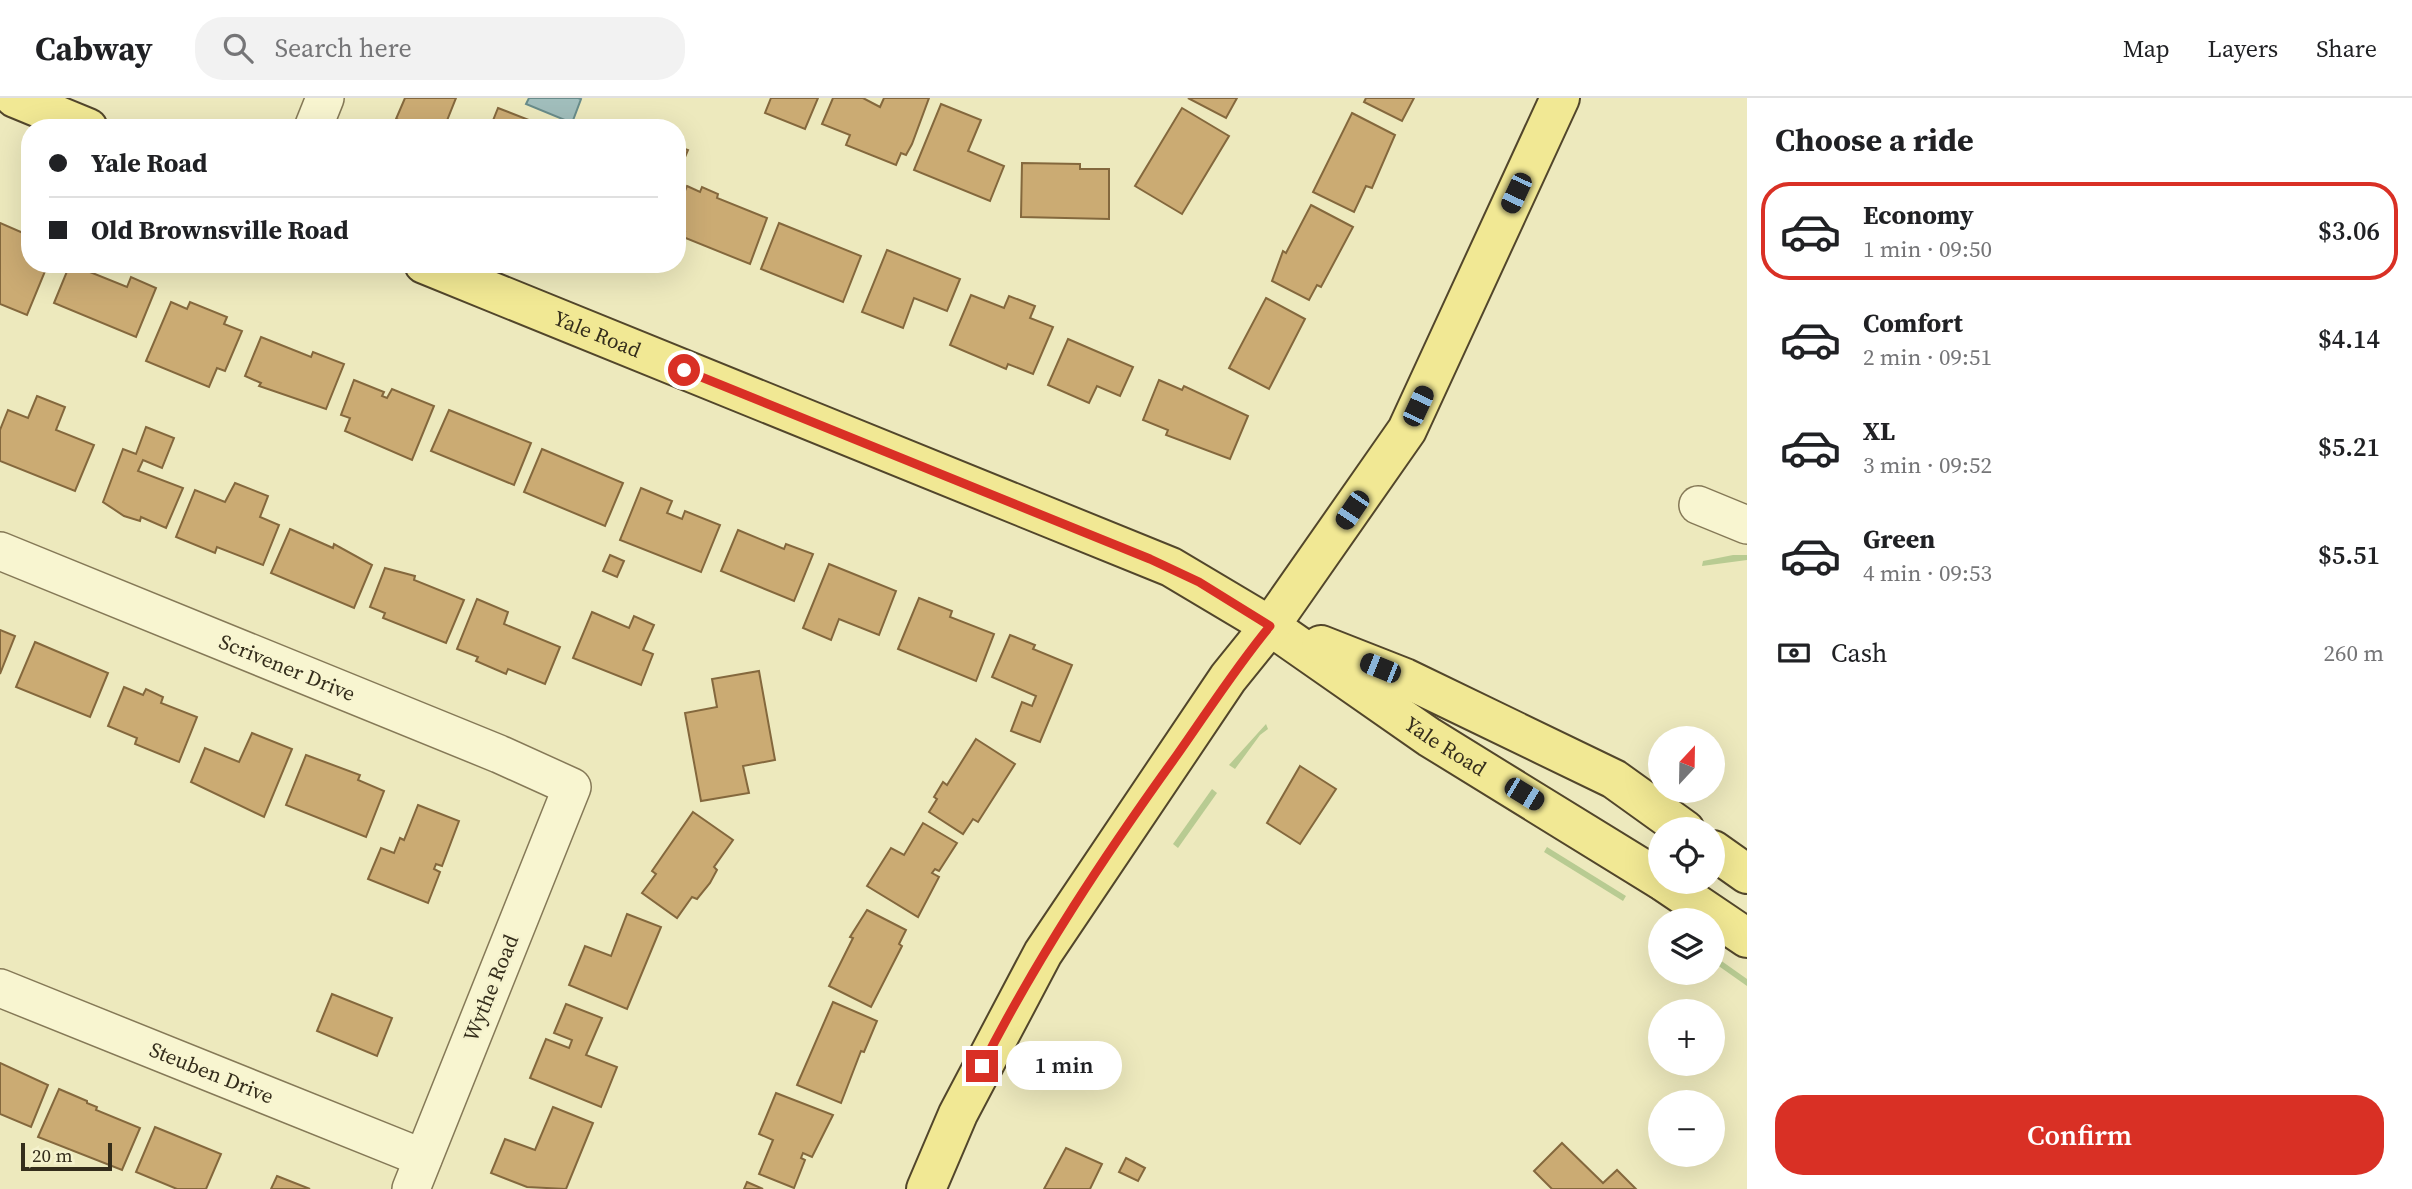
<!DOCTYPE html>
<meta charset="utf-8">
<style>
body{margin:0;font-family:"Source Serif 4",serif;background:#f2f2f2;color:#202124;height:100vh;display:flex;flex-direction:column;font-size:26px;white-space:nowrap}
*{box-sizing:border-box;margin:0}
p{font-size:23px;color:#757577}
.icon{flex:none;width:38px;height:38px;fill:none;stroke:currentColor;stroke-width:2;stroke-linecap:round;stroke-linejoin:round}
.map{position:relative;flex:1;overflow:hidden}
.drawer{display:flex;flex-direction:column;background:#fff;width:665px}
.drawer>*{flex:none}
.banner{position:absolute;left:21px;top:21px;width:665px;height:154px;border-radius:28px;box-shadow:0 7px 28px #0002;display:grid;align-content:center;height:154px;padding:0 28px;background:#fff}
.needle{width:46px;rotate:22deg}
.fabs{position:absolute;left:1648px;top:628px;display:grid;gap:14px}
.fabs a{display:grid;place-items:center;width:77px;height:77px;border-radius:50%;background:#fff;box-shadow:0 7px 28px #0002;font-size:35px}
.scale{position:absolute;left:21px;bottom:18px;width:91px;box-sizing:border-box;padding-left:7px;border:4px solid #342d1b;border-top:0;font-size:19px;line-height:24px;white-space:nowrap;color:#342d1b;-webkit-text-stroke:5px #f5f2cd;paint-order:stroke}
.end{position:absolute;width:32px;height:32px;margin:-16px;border:9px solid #d93025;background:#fff;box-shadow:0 0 0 4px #fff}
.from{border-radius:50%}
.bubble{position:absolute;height:49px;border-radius:24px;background:#fff;box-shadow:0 7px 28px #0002;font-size:23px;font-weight:600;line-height:49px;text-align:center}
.car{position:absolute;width:21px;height:42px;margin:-21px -10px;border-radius:9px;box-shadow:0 0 5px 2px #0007;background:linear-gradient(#222 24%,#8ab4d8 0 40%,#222 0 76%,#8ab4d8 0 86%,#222 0)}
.banner b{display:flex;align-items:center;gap:24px;height:66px;font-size:26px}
.banner b+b{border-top:2px solid #e0e0e0}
.banner i{width:18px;height:18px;background:#202124}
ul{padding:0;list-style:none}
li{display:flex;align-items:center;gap:21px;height:98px;margin:0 14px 10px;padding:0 14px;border:4px solid transparent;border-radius:28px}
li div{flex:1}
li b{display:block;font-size:26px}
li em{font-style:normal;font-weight:600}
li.current{border-color:#d93025}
li>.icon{width:63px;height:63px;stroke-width:1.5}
h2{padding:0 28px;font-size:32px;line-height:84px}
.pay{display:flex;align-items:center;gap:18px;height:77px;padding:0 28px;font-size:26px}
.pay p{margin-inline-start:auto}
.action{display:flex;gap:14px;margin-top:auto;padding:14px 28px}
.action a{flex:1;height:80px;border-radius:28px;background:#d93025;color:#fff;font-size:28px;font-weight:600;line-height:80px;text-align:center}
header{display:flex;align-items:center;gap:42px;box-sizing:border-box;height:98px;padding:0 35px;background:#fff;border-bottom:2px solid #e0e0e0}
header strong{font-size:33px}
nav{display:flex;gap:38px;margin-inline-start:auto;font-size:24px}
.search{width:490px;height:63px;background:#f2f2f2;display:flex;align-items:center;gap:18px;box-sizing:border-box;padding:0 24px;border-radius:28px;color:#757577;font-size:26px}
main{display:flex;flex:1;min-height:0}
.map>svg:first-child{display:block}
.green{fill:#b8cb92}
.water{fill:#a1bebc;stroke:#698c8a;stroke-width:2}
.building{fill:#cbab73;stroke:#84683d;stroke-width:2}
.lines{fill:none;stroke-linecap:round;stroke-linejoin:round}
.minor-casing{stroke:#857957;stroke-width:40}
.major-casing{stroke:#52462b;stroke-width:42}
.minor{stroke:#f8f5d0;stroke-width:37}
.major{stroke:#f1e894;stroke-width:38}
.route{stroke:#d93025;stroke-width:9}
.labels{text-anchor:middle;stroke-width:5;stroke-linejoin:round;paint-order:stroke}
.street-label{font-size:21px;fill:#342d1b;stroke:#f5f2cd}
</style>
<header>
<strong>Cabway</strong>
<div class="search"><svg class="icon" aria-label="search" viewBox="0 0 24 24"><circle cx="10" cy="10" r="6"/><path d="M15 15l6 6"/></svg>Search here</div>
<nav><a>Map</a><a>Layers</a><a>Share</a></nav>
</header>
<main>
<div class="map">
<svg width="1747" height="1091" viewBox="0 0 1747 1091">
<rect width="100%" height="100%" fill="#ede9bd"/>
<g class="green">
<path d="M1733 457H1747V462L1702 468 1703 463Z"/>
<path d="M1266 626 1268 631 1260 637 1235 671 1229 667Z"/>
<path d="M1212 691 1217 695 1178 750 1173 746Z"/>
<path d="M1547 749 1626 798 1623 803 1544 754Z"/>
<path d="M1713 857 1747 881V888L1713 864Z"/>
</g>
<path class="water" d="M529 0H578L581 1 572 25 526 6Z"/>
<g class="building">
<path d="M405 0H456L444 30H419L396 21Z"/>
<path d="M771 0H818L805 31 765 15Z"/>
<path d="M833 0H863L880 9 884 0H929L912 46 906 57 901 55 896 67 846 47 850 37 822 26Z"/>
<path d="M1188 0H1237L1226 20Z"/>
<path d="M1366 0H1414L1402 23 1364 4Z"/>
<path d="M941 6 981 22 968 53 1004 68 990 103 914 72Z"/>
<path d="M498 10 544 28 553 29 490 30Z"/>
<path d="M1182 10 1229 38 1182 116 1135 88Z"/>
<path d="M1352 15 1395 37 1372 90 1366 88 1354 114 1313 94Z"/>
<path d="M677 48 688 52 677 78Z"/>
<path d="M1022 65 1080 66V71H1109V121L1021 119Z"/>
<path d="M687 88 700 94 702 89 718 96 717 100 767 120 750 166 683 139 685 134 677 130V113Z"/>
<path d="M1311 107 1353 129 1321 189 1317 187 1309 202 1272 183 1283 153 1286 155Z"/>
<path d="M0 125 30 138V166H48L27 217 0 206Z"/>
<path d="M779 125 861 158 843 204 761 171Z"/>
<path d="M887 152 960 181 947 213 914 200 903 230 862 214Z"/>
<path d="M70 166 127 189 131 179 156 190 136 239 54 205Z"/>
<path d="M971 197 1004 210 1009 198 1035 208 1030 220 1053 229 1033 276 1008 266 1006 271 950 247Z"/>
<path d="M1266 200 1305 221 1269 291 1229 270Z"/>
<path d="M171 204 187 211 190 204 227 219 224 226 242 233 225 273 217 270 209 289 146 263Z"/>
<path d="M261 239 311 259 313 254 344 266 326 311 259 288 261 285 245 278Z"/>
<path d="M1068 241 1133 269 1120 298 1097 288 1089 305 1048 287Z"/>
<path d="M354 282 384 294 382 298 387 300 392 291 434 308 412 362 345 333 350 320 341 317Z"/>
<path d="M1159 282 1182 292 1184 288 1248 318 1230 361 1166 337 1168 332 1143 322Z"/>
<path d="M37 298 65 309 56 332 94 347 75 393 0 363V332L8 312 28 320Z"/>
<path d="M449 312 531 345 514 387 431 353Z"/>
<path d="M146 329 174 340 162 370 143 362 138 373 183 390 166 430 141 419 140 423 124 418 103 404 123 351 136 356Z"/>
<path d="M542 351 623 385 605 428 524 394Z"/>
<path d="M235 385 268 398 260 419 279 427 263 467 217 449 215 455 176 439 195 392 225 404Z"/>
<path d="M641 390 672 403 667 415 682 421 685 413 720 427 701 474 620 442Z"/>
<path d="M290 431 333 450 334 446 372 467 354 510 271 475Z"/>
<path d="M738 432 784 451 786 446 813 456 794 503 721 473Z"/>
<path d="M610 457 624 463 617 479 603 473Z"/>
<path d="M829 466 896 493 879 537 839 521 831 542 803 530Z"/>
<path d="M385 470 415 478 414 482 464 502 446 545 383 520 385 515 370 509Z"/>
<path d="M919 500 952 513 950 519 994 536 976 583 898 551Z"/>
<path d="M477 501 508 514 504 526 560 549 545 586 508 571 506 576 476 563 478 559 457 551Z"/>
<path d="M592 514 629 530 634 518 654 527 643 552 653 556 641 587 573 560Z"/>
<path d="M0 532 15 538 0 576Z"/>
<path d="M1010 537 1035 547 1033 551 1072 567 1040 644 1011 633 1022 604 1032 608 1036 598 992 579Z"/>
<path d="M35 544 108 575 90 619 16 589Z"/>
<path d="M759 573 775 662 743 668 749 695 701 703 685 615 717 609 712 581Z"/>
<path d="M124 589 143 597 146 591 163 599 161 605 197 619 179 664 135 646 137 640 108 628Z"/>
<path d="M252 635 292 651 264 719 191 684 205 650 239 664Z"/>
<path d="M976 641 1015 666 978 724 973 721 963 736 929 714 937 701 934 699 943 684 947 687Z"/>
<path d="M306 657 360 677 358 682 384 693 366 739 286 707Z"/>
<path d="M1300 668 1336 691 1300 746 1267 725Z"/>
<path d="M418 707 459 723 442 768 436 766 434 771 440 774 428 805 368 781 381 750 394 755 400 740 404 742Z"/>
<path d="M693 714 733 742 714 769 717 772 710 785 697 801 692 799 677 820 642 795 656 776 652 773Z"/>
<path d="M923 725 957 745 939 773 935 771 932 775 939 779 918 819 867 788 891 750 904 757Z"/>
<path d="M867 812 906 832 899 846 902 848 871 909 829 888 853 840 850 839Z"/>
<path d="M627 816 661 829 627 911 569 887 585 848 611 858Z"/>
<path d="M332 896 392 920 377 958 317 933Z"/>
<path d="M833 904 877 923 864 954 861 953 841 1005 797 987Z"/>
<path d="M566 906 602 920 586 957 617 969 601 1009 530 980 546 941 569 950 572 942 554 935Z"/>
<path d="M0 965 48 987 31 1029 0 1016Z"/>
<path d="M59 991 87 1003V1005L97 1009 96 1012 140 1030 122 1072 38 1039Z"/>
<path d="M776 995 833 1017 812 1059 803 1055 801 1060 805 1062 794 1090 759 1076 773 1042 759 1036Z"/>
<path d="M553 1009 593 1025 566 1091 527 1089 491 1075 505 1041 535 1052Z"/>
<path d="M155 1029 221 1056 206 1091H177L136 1074Z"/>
<path d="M1562 1045 1603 1085 1617 1072 1636 1091H1552L1534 1073Z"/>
<path d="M1066 1050 1102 1066 1090 1091H1044Z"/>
<path d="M1126 1060 1145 1070 1138 1083 1119 1074Z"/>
<path d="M277 1078 310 1091H271Z"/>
<path d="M747 1084 763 1091H744Z"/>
</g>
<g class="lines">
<defs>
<g id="minor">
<path d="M313 30 325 0"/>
<path d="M1698 407 1747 427"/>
<path id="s1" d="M0 453 499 656 572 689 411 1091"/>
<path id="s2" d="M0 890 423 1060"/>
</g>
<g id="major">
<path d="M15 0 88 30"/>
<path id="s3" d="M424 166 1171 469 1270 528 1429 639 1661 782"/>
<path d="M1321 547 1405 580 1614 681 1685 732"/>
<path d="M1713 752 1747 776"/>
<path d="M1664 784 1747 840"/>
<path d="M926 1091 958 1016 1043 855 1228 580 1270 528 1407 332 1560 0"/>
</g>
</defs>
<use href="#minor" class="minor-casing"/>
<use href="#major" class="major-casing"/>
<use href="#minor" class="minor"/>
<use href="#major" class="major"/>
</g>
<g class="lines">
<path class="route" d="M684 272 1150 461 1199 484 1270 528C1236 569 1208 613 1177 657 1105 757 1038 858 982 968"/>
</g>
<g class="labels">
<g class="street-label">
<text dy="7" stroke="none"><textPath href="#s3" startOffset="187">Yale Road</textPath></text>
<text dy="7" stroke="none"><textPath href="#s1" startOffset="310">Scrivener Drive</textPath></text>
<text dy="7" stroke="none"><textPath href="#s3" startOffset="1134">Yale Road</textPath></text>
<text transform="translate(491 890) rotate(-68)" y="7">Wythe Road</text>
<text dy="7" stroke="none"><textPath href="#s2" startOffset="228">Steuben Drive</textPath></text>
</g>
</g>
</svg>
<div class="fabs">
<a><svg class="needle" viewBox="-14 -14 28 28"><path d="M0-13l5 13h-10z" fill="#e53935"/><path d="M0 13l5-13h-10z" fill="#757577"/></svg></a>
<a><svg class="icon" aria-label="locate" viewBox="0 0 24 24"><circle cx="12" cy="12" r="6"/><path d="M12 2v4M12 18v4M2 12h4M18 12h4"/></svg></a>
<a><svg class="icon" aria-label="layers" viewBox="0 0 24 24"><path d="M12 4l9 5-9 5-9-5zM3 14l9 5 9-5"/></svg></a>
<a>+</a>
<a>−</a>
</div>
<div class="scale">20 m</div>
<i class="end from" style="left:684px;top:272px"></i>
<i class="end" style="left:982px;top:968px"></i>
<div class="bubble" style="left:1006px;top:943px;width:116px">1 min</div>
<i class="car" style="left:1516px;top:95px;rotate:205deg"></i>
<i class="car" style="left:1418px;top:308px;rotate:25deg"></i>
<i class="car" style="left:1352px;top:412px;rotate:214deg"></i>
<i class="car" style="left:1380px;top:570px;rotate:292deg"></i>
<i class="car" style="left:1524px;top:696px;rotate:121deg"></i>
<div class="banner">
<b><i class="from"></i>Yale Road</b>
<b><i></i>Old Brownsville Road</b>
</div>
</div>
<section class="drawer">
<h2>Choose a ride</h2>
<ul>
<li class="current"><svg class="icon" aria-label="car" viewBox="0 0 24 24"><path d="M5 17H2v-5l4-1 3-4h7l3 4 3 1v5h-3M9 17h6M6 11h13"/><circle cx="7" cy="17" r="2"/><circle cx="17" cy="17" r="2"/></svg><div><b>Economy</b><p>1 min · 09:50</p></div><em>$3.06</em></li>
<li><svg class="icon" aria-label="car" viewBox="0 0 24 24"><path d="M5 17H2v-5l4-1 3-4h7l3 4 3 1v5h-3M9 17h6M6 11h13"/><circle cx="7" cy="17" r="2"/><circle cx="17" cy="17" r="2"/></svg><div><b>Comfort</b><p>2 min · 09:51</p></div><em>$4.14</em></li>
<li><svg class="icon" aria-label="car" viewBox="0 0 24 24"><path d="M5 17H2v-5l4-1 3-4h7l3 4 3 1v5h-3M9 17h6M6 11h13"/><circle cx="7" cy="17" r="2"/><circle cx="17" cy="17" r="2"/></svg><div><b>XL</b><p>3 min · 09:52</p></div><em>$5.21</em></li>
<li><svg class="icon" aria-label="car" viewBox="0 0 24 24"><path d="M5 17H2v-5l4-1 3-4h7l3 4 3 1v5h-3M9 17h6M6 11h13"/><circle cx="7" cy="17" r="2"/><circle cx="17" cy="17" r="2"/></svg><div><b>Green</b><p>4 min · 09:53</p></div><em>$5.51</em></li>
</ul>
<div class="pay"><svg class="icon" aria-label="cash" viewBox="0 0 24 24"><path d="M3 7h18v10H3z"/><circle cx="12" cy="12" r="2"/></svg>Cash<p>260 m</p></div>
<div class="action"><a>Confirm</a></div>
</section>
</main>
